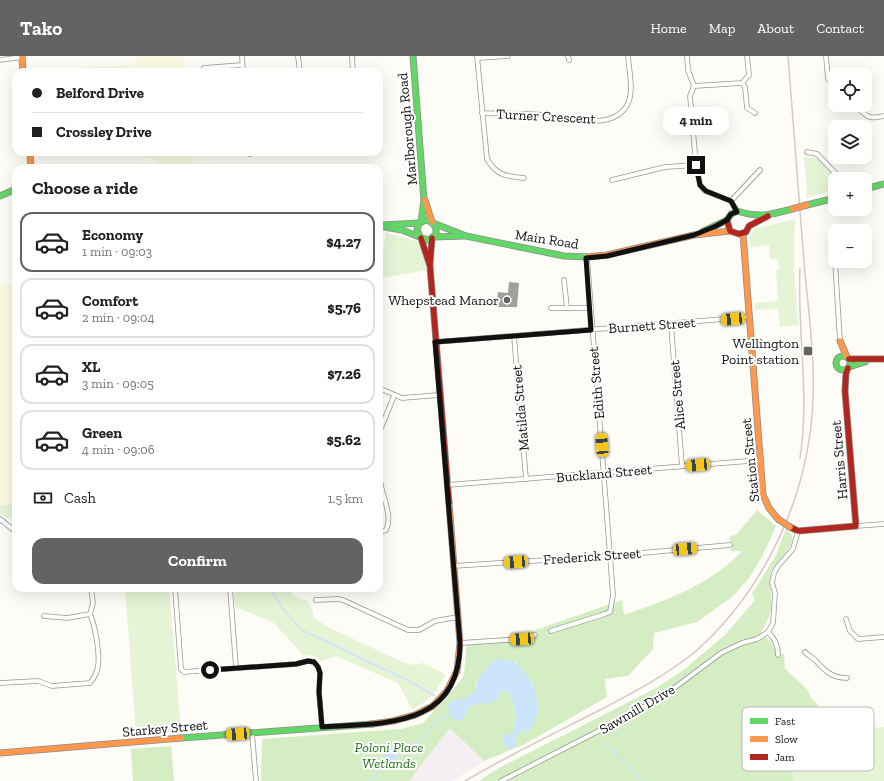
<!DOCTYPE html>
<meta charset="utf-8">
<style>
body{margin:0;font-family:"Zilla Slab",serif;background:#f2f2f2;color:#202124;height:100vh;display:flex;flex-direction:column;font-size:15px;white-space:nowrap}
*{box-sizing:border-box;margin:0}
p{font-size:13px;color:#757577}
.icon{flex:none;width:22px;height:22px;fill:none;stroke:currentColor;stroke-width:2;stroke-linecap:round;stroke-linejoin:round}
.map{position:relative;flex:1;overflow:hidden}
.sheet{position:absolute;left:12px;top:108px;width:371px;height:428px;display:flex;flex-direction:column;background:#fff;border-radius:12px;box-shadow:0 4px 16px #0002}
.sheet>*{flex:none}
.guide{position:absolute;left:12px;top:12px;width:371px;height:88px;border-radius:12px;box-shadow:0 4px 16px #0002;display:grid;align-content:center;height:88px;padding:0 20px;background:#fff}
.controls{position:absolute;left:828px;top:12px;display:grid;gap:8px}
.controls a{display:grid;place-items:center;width:44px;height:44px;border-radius:8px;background:#fff;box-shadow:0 4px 16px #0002;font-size:20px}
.end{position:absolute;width:18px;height:18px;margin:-9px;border:5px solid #111;background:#fff;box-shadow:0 0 0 2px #fff}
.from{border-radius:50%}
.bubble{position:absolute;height:28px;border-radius:12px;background:#fff;box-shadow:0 4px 16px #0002;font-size:13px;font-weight:700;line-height:28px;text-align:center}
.car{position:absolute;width:12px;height:24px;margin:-12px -6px;border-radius:5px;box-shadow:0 0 3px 1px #0007;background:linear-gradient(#f5c518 24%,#345 0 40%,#f5c518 0 76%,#345 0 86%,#f5c518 0)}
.guide b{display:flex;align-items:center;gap:14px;height:38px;font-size:15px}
.guide b+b{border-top:1px solid #e0e0e0}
.guide i{width:10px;height:10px;background:#202124}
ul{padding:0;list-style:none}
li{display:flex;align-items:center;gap:12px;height:60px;margin:0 8px 6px;padding:0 12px;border:2px solid #e0e0e0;border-radius:12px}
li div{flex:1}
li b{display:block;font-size:15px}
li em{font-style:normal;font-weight:700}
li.on{border-color:#646362}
li>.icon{width:36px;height:36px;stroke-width:1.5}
h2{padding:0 20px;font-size:18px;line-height:48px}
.pay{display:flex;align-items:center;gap:10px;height:44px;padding:0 20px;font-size:15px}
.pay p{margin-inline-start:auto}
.action{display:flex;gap:8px;margin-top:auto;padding:8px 20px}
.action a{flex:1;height:46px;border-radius:12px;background:#646362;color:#fff;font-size:16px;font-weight:700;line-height:46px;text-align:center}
header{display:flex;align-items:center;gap:24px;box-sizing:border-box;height:56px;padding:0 20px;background:#646362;color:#fff}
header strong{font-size:19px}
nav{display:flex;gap:22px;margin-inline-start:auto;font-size:14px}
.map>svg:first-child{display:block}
.industrial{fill:#f5eff3}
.farmland{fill:#fafae2}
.green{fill:#e4f4d5}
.forest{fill:#d4edc3;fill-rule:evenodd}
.water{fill:#cbe4fa}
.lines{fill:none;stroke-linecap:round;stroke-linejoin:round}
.stream{stroke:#cbe4fa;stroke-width:1.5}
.building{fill:#a19f9c}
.street-casing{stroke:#979795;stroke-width:5.5}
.fast-casing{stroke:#8e8d8b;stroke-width:7}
.slow-casing{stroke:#8e8d8b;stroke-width:7}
.jam-casing{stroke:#8e8d8b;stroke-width:7}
.street{stroke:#fffffe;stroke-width:4}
.fast{stroke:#63d668;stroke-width:5.5}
.slow{stroke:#ff974d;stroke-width:5.5}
.jam{stroke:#b3261e;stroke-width:5.5}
.rail{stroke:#dac6c4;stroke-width:1.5}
.slow-bridge-casing{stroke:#8e8d8b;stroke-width:7;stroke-linecap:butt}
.slow-bridge{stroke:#ff974d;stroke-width:5.5}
.route{stroke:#111;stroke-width:5}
.poi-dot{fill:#646362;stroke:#fff;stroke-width:1.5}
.labels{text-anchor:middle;stroke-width:4;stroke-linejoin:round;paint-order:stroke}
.street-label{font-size:14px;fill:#111;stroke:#fff}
.poi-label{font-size:14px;fill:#111;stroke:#fff;text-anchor:end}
.park-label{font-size:14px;font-style:italic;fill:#24701a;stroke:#fff}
.key{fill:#fff;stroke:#b8b8b8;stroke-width:1}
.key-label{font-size:11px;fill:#111}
</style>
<header>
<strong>Tako</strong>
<nav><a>Home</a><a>Map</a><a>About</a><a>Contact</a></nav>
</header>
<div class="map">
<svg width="884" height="725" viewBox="0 0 884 725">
<rect width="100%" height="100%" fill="#fdfcf7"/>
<path class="industrial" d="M450 671 484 705 453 725H409Z"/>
<g class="farmland">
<path d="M135 0H184L186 16H136Z"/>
<path d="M131 9V16H40L39 14Z"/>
<path d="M142 96H192L194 112H158L157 104 142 101Z"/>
<path d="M16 227V448L0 449V228Z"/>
</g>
<g class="green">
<path d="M804 100 817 102 838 123H835V134L806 142 807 134Z"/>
<path d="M795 163 794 213 798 269 780 271 778 253 755 254V247L778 245 776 214H779L778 203H770L769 189 750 191V179L754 173Z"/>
<path d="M386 177 418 185 424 197 426 214 382 222 379 226V210L381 207Z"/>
<path d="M16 448V466L0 458V449Z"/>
<path d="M125 532H169L181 675 136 678Z"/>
<path d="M234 532H290L293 540 308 545 313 555 314 562 330 572 400 605 413 609 423 607 446 619C436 635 430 645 412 653L398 627 336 600 322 605 313 600 303 599 274 567 235 551Z"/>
<path d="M884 671V725H786V677Z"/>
</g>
<g class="forest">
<path d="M757 454 776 470 763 499 749 522 732 541 697 566 654 577 653 593 628 620 605 623 607 641 525 688 484 705 450 672 409 725H261L262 683 401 673 423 667 447 641 461 624 464 618 467 584 518 580 622 544 624 559C667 544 710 529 742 495H731L730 480 736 479ZM516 606 533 628 521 676 515 681C510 667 516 670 515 659 515 653 511 639 507 634L499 638 487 648 479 647 468 652 465 659 456 643H464L475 635 476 626Z"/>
<path d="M786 473 792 479C795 493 776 504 771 516 768 524 771 530 771 538 772 555 770 562 761 576L773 588 776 597 784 598 785 613 806 632 812 643 822 653 844 664 850 662V673L786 677V702L794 725H501L500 723 496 725H479L497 713 658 631 682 615 725 579 755 544 752 538 776 499Z"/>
<path d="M171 690 174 725H133L131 693Z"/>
</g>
<g class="water">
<path d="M496 603C502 603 508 603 514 606 519 608 523 614 527 619 539 637 544 658 528 675L521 676 515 681 516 690 512 693H507L502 683 505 677 513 679C512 670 516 667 515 660 515 653 511 639 507 634L499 638 496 645 487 648 478 647 468 652 462 665C452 664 448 658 448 648L456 643H464L475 635C477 620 485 613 496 603Z"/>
<path d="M390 691 398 694C398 702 395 705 387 708L382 702Z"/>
</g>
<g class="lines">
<g class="stream">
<path d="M270 532 284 554 302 574 413 627 435 640"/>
<path d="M439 664 452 659"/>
<path d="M602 685 644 725"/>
<path d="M396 695 409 691 421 684 435 666"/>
<path d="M370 725 388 706"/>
</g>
</g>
<path class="building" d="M509 226 519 227 517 251H496L498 236 508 237Z"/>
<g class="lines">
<defs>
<g id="street">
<path d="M242 0 243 16"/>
<path d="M298 0 300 16"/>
<path d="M352 0 353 16"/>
<path d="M477 0 487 103C497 120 506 120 524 122"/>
<path d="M568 0 569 4"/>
<path d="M687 0 688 14 694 30 690 40 696 109 700 129 705 135 731 145 737 155"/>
<path d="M747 0 749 19 742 27 745 31 747 52 755 57"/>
<path d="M826 0 828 23 835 29"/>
<path d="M478 2 508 0"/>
<path d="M0 4 22 1"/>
<path d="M204 12 242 9"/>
<path d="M694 30 742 27"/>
<path d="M855 49C866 60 868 64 884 60"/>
<path d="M482 57C503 58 523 57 544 59 567 60 609 76 626 51 635 38 629 15 628 0"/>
<path d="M249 96 250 98"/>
<path d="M807 96 817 98 841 123"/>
<path d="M612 124 665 111 696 109"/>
<path d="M731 145 760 114"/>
<path d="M834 190 835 204"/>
<path d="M835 205 840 285"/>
<path d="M564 224 567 252"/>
<path d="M551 252H589"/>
<path d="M671 268 682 410"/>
<path d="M514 280 526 423"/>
<path d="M435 286 749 261"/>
<path d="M379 332 402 342 439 339"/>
<path d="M379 377 394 340"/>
<path d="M379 407C380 414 379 422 381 429 383 442 393 461 386 474L379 477"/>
<path d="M447 429 761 404"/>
<path d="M0 463 16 476"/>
<path d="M856 470 884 468"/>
<path d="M453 510 609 500 730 489"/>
<path d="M175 532 181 613 184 616 296 608 308 605 314 606 318 611 320 617 319 636 322 671"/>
<path d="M230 532 236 612"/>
<path d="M316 544 338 543 343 544 408 574H419L435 565 458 561"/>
<path d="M44 560 67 562 90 558"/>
<path d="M846 563 850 575 858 583 884 581"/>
<path d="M551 575 605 558 610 556 613 539 587 201"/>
<path d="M460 587 522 583 535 579"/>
<path d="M805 596C807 599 812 601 815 604 825 615 832 622 847 622"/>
<path d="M778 599C778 589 775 583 768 576L773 567 775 537 772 527 774 517 778 510 793 493 798 475"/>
<path d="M0 627 38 625 52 630 90 627C94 622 97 617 98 610 100 598 95 569 90 558L93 547 91 532"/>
<path d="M252 677 256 725"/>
<path d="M501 725 622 663 665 639 721 597 742 587 757 583 768 576"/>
</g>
<g id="fast">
<path d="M413 0 424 144 421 166"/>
<path d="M865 133 884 128"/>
<path d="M0 140 16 133"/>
<path d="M807 149 835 142"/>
<path d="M433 167 466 180 564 200 587 201"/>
<path d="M383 169 419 167"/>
<path d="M379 170 402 174 427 184 431 183 436 178C437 171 433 166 426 164L419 167 417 174 420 181"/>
<path d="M702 176 727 164 731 158 737 155C759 162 770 159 792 153"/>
<path d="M433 181 464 180"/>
<circle cx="843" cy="307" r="7"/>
<path d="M849 311 865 306"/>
<path d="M181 682 372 668"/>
</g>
<g id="slow">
<path d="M22 0 23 16"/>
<path d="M30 96 31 112"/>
<path d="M425 144 432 166"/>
<path d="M743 178 763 439 769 452 778 463"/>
<path d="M587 201 607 199 694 179 730 175"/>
<path d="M840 285 847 301"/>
<path d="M372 668 393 665 415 659 433 650 447 635 457 615 460 587 449 447"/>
<path d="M0 697 181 682"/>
</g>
<g id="jam">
<path d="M727 164 730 175 739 178 746 176 749 170 768 160"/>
<path d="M421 182 430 210 449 447"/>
<path d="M430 208 432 182"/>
<path d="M849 303H884"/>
<path d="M790 471 798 475 856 470 845 335 846 317 848 312"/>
</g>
</defs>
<use href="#street" class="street-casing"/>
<use href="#fast" class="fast-casing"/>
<use href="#slow" class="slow-casing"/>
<use href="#jam" class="jam-casing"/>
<use href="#street" class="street"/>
<use href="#fast" class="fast"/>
<use href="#slow" class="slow"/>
<use href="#jam" class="jam"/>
<g class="rail">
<path d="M800 402C810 339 797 275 800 212"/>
<path d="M465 725C509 699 555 677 600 654 634 636 667 619 696 595 766 533 809 438 813 345 815 299 808 252 804 206 799 137 793 69 788 0"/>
</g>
<defs>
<g id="slow-bridge">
<path d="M792 153 807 149"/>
<path d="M778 463 790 471"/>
</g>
</defs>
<use href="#slow-bridge" class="slow-bridge-casing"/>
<use href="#slow-bridge" class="slow-bridge"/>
</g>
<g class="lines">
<path class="route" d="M210 614 296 608 308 605 314 606 318 611 320 617 319 636 322 671C385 667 460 672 460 587L435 286 591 274 586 202 607 200 694 179 716 170 727 164 731 158 737 156 731 145 706 135 700 129 696 109"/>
</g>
<g class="poi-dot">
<circle cx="507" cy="244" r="4"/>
<rect x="803" y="290" width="10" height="10" rx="2"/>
</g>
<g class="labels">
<g class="street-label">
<text transform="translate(546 60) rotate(3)" y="5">Turner Crescent</text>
<text transform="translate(407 73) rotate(-95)" y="5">Marlborough Road</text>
<text transform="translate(547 183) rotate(9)" y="5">Main Road</text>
<text transform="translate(652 269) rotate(-4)" y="5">Burnett Street</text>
<text transform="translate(596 327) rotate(-95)" y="5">Edith Street</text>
<text transform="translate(677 339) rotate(-95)" y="5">Alice Street</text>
<text transform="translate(520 352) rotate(-95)" y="5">Matilda Street</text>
<text transform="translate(750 404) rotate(-96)" y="5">Station Street</text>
<text transform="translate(839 404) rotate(-95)" y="5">Harris Street</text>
<text transform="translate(604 417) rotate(-5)" y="5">Buckland Street</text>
<text transform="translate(592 500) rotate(-4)" y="5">Frederick Street</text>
<text transform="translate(637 653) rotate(-30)" y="5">Sawmill Drive</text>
<text transform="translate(165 672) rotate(-5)" y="5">Starkey Street</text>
</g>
<g class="poi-label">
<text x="499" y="249">Whepstead Manor</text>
<text x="799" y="292">Wellington<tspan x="799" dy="16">Point station</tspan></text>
</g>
<g class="park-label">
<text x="389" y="696">Poloni Place<tspan x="389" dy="16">Wetlands</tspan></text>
</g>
</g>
<rect x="742" y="651" width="132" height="64" rx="6" class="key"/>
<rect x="750" y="662" width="18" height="6" fill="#63d668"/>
<rect x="750" y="680" width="18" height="6" fill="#ff974d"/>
<rect x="750" y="698" width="18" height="6" fill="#b3261e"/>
<g class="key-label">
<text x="775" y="669">Fast</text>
<text x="775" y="687">Slow</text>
<text x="775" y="705">Jam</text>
</g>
</svg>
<div class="controls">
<a><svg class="icon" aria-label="locate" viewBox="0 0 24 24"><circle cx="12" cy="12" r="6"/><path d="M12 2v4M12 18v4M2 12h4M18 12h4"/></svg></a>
<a><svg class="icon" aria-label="layers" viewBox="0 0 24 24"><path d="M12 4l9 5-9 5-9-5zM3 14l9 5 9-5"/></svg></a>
<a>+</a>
<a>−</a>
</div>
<i class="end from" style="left:210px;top:614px"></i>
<i class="end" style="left:696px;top:109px"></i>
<div class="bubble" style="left:663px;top:51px;width:66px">4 min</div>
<i class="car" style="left:733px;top:263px;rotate:265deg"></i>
<i class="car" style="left:602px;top:389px;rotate:355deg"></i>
<i class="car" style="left:698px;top:409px;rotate:265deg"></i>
<i class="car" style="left:685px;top:493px;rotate:85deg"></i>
<i class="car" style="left:516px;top:506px;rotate:266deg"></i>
<i class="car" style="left:522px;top:583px;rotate:266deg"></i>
<i class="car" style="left:238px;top:678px;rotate:266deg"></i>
<div class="guide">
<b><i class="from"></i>Belford Drive</b>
<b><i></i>Crossley Drive</b>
</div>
<section class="sheet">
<h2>Choose a ride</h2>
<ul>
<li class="on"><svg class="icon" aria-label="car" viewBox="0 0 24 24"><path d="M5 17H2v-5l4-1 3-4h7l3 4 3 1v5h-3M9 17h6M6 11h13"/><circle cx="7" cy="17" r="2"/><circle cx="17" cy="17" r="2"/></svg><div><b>Economy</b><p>1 min · 09:03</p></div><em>$4.27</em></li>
<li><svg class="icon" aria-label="car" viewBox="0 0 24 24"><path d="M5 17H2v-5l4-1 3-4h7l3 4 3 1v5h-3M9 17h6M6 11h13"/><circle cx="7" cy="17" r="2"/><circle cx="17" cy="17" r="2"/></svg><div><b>Comfort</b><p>2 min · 09:04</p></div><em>$5.76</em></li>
<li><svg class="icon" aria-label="car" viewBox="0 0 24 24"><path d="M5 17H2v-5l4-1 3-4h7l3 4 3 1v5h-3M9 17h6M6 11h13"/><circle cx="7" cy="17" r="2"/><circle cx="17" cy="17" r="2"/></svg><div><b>XL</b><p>3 min · 09:05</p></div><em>$7.26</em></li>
<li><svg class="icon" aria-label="car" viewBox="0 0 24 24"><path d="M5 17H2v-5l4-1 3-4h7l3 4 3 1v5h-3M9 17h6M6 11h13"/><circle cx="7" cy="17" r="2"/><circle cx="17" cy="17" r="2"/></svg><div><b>Green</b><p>4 min · 09:06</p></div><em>$5.62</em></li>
</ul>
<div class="pay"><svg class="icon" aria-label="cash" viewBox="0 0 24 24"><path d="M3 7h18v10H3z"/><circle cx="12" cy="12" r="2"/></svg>Cash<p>1.5 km</p></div>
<div class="action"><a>Confirm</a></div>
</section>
</div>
